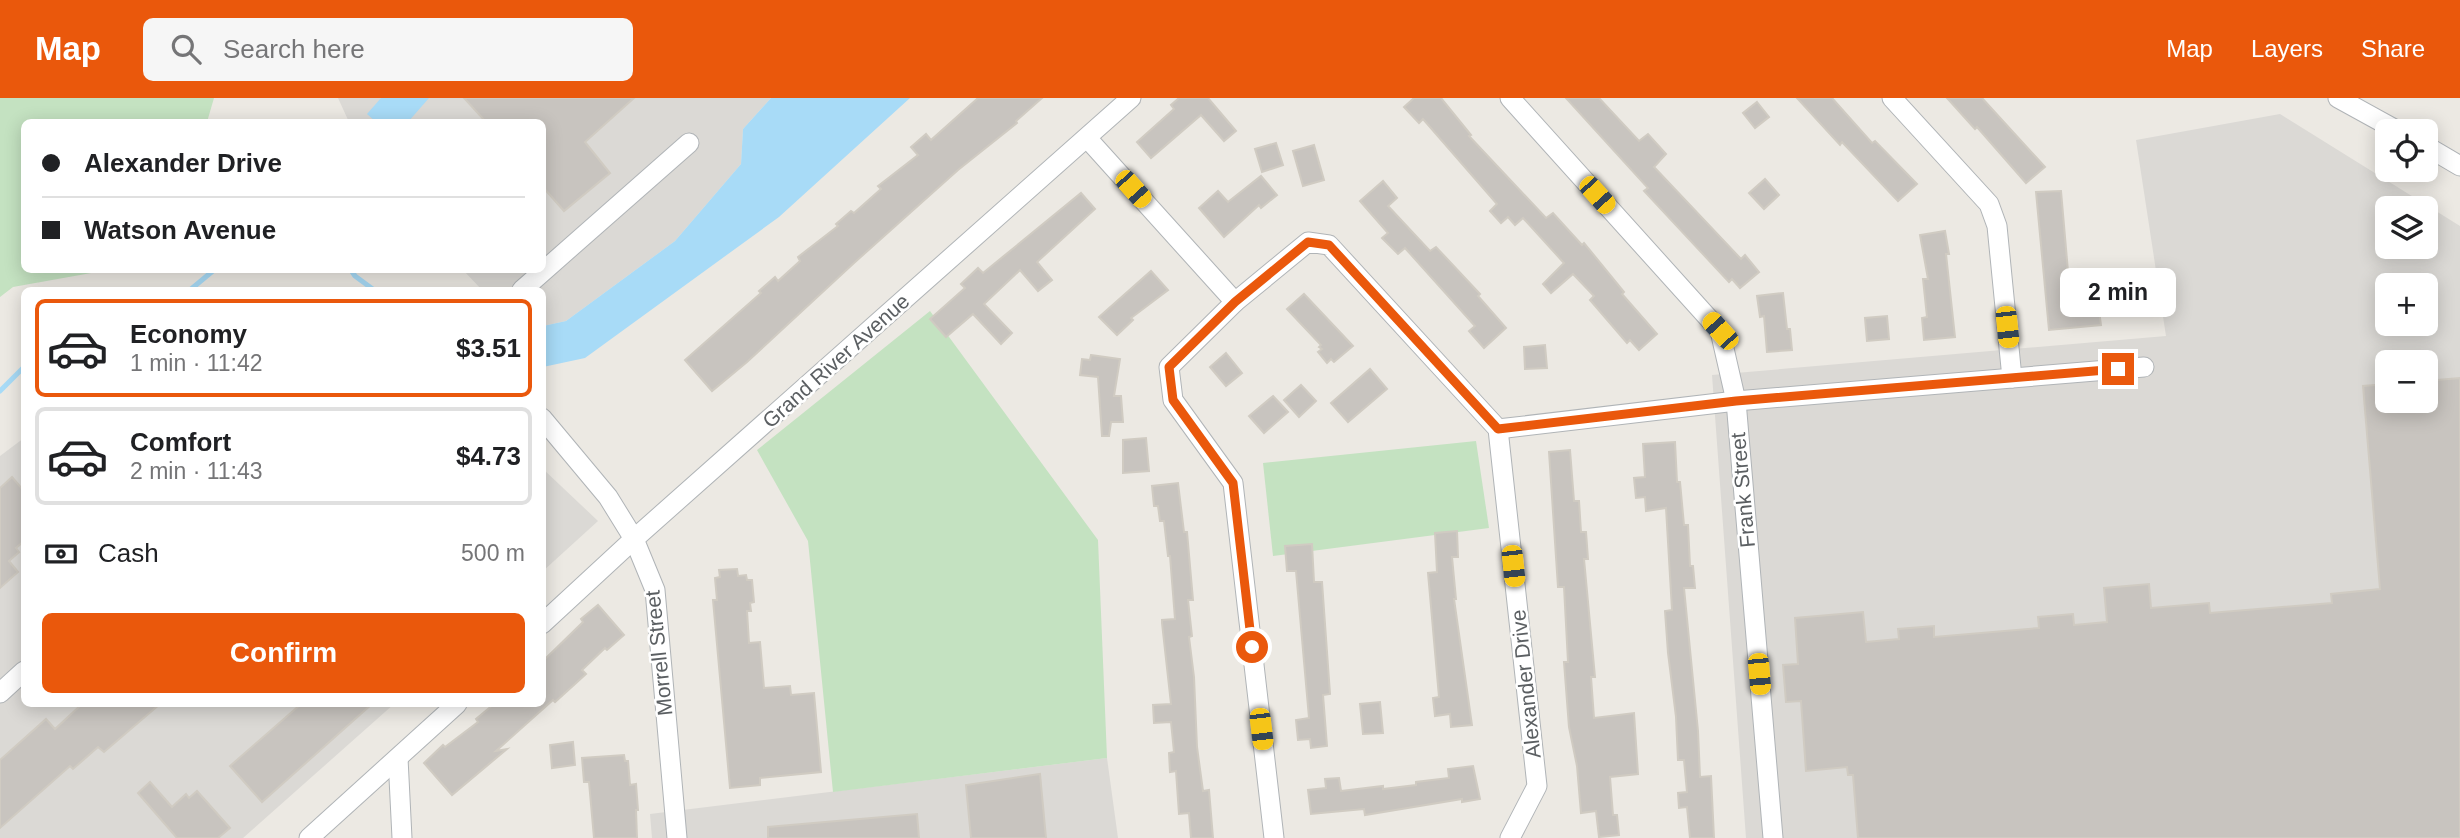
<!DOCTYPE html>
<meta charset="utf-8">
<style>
body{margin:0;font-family:Helvetica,sans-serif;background:#f6f6f6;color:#202124;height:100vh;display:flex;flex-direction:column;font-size:26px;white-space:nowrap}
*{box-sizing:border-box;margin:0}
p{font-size:23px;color:#757577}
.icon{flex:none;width:38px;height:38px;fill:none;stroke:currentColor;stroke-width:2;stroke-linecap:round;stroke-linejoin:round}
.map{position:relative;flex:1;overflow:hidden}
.sheet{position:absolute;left:21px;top:189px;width:525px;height:420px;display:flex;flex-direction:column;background:#fff;border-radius:10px;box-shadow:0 4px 18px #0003}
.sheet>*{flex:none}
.top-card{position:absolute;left:21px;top:21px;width:525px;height:154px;border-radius:10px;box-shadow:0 4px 18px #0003;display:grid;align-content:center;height:154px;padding:0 21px;background:#fff}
.fabs{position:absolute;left:2375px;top:21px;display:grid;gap:14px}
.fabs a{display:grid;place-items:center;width:63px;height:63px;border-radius:10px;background:#fff;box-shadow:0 4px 18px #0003;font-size:35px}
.end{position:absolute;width:32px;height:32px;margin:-16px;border:9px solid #ea580c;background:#fff;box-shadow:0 0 0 4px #fff}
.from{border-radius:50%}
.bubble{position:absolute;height:49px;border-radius:10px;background:#fff;box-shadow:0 4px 18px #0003;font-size:23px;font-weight:700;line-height:49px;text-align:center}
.car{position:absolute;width:21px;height:42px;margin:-21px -10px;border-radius:9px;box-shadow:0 0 5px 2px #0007;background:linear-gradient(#f5c518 24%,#345 0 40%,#f5c518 0 76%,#345 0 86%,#f5c518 0)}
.top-card b{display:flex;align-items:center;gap:24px;height:66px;font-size:26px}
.top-card b+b{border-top:2px solid #e0e0e0}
.top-card i{width:18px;height:18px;background:#202124}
ul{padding:12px 0 0;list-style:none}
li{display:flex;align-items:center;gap:21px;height:98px;margin:0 14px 10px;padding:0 7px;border:4px solid #e0e0e0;border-radius:10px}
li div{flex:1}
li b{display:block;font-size:26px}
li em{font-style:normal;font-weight:700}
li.current{border-color:#ea580c}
li>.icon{width:63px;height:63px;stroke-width:1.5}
.pay{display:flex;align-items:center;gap:18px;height:77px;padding:0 21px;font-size:26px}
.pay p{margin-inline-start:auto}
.action{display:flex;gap:14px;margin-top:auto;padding:14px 21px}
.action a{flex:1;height:80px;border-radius:10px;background:#ea580c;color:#fff;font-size:28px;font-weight:700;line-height:80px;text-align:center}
header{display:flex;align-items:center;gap:42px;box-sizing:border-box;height:98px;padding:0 35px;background:#ea580c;color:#fff}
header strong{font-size:33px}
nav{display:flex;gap:38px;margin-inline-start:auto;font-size:24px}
.search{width:490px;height:63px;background:#f6f6f6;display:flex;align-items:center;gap:18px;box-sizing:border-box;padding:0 24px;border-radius:10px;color:#757577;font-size:26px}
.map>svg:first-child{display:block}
.industrial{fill:#dbd9d5;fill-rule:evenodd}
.green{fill:#c4e2c1}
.water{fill:#a8dbf7}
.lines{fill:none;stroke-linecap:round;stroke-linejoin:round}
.stream{stroke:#a8dbf7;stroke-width:5}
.building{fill:#c8c4bf;stroke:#d0cbc2;stroke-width:2}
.minor-casing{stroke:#b0b4b7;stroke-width:21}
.minor{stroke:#fff;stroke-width:19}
.route{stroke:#ea580c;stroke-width:9}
.labels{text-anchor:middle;stroke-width:5;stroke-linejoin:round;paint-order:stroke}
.street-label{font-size:21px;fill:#5b5f62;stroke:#fff}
</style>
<header>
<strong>Map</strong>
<div class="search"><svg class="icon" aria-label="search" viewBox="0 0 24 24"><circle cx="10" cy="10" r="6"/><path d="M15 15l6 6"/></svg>Search here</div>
<nav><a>Map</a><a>Layers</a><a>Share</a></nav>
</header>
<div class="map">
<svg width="2460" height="740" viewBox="0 0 2460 740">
<rect width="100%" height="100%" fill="#ece9e3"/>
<g class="industrial">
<path d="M338 0H771L743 31 741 66 675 143 566 223 543 228 542 192H482L463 172H542V24H349Z"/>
<path d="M2280 16 2460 128V740H1746L1712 277 2166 238 2136 42ZM2387 110H2426V149H2387ZM2387 187H2426V226H2387ZM2387 264H2426V303H2387Z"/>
<path d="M24 340V606H394L243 740H0V358Z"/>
<path d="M543 371 598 423 543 473H542Z"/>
<path d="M1107 660 1118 740H652L650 716Z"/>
</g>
<g class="green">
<path d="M0 0H214L207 24H24V172H108L13 189 0 199Z"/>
<path d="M930 213 1098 442 1107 660 833 694 808 443 757 352Z"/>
<path d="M1476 343 1489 430 1273 458 1263 365Z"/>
</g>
<g class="water">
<path d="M381 0H429L408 24H376L367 16Z"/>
<path d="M771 0H910L779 119 585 260 543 269V228L566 223 675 143 741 66 743 31Z"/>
</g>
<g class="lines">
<g class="stream">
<path d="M351 172 355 178 374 192"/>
<path d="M190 192 214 172"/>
<path d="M0 293 24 269"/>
</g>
</g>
<g class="building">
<path d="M464 0H634L585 44 610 75 564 113 542 88V24H486Z"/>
<path d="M978 0H1042L1016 23 1017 25 958 72 854 165 747 264 712 293 685 262 761 195 759 193 775 179 778 183 800 163 798 159 838 128 836 126 851 113 854 115 881 91 878 88 918 57 911 49 926 36 931 42Z"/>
<path d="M1179 0H1208L1236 33 1224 43 1201 17 1151 60 1137 44 1174 11 1171 7Z"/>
<path d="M1414 0H1441L1471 37 1469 38 1546 120 1553 115 1582 147 1584 145 1624 194 1622 196 1657 236 1639 252 1630 242 1627 245 1590 202 1594 198 1573 176 1551 195 1543 186 1564 165 1523 120 1515 127 1508 119 1501 125 1490 113 1497 106 1423 21 1419 25 1404 9Z"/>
<path d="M1566 0H1599L1639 43 1648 36 1666 56 1654 69 1741 161 1745 157 1759 174 1740 190 1732 181 1729 184 1644 93 1648 90Z"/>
<path d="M1797 0H1832L1872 45 1875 43 1917 86 1898 103 1842 44 1840 47Z"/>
<path d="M1947 0H1982L2045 69 2026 85 1977 29 1975 31Z"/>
<path d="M1757 4 1769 19 1755 30 1743 15Z"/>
<path d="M1276 45 1283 67 1262 74 1255 51Z"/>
<path d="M1314 47 1324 82 1303 88 1293 53Z"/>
<path d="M1261 78 1277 97 1261 110 1259 107 1224 139 1199 110 1218 93 1228 104Z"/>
<path d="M1765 81 1779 97 1764 111 1749 95Z"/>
<path d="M1383 83 1397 100 1388 108 1430 153 1436 149 1480 196 1478 198 1506 230 1484 250 1469 233 1475 228 1405 150 1398 156 1382 140 1388 135 1360 103Z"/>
<path d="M2061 93 2071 208 2098 205 2101 227 2049 232 2036 94Z"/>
<path d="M1081 95 1095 111 1037 164 1052 182 1038 193 1020 172 984 206 1012 235 1001 246 973 216 946 239 930 221 965 190 961 186 978 170 983 175Z"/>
<path d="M1945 133 1949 156H1946L1955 239 1924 242 1922 220 1927 219 1923 181H1928L1920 137Z"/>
<path d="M1151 173 1168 192 1131 220 1133 222 1117 237 1099 219Z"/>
<path d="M1783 195 1787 231H1790L1792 252 1767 254 1764 218 1760 219 1757 198Z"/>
<path d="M1304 196 1353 248 1334 264 1331 261 1327 265 1318 254 1322 251 1319 249 1321 247 1287 211Z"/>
<path d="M1887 218 1889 241 1867 243 1865 220Z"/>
<path d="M1545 247 1547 270 1525 271 1524 249Z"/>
<path d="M1226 255 1242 275 1226 288 1210 269Z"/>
<path d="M1091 257 1120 261 1114 298H1121L1123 324H1111L1109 338H1102L1098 279 1080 277 1082 261 1090 262Z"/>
<path d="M1370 271 1387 291 1348 324 1331 305Z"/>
<path d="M2460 280V740H1858L1853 677H1848L1847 669 1806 673 1801 603 1786 604 1783 567 1798 566 1795 520 1863 514 1866 544 1899 541 1898 531 1934 528V539L2039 530 2038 519 2073 516 2074 527 2107 524 2104 490 2149 486 2151 510 2209 505 2210 515 2332 505 2331 496 2380 491 2363 288 2387 286V303H2426V283Z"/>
<path d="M1301 287 1316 303 1299 319 1284 302Z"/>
<path d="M1273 298 1288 314 1264 335 1249 318Z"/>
<path d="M1146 340 1149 373 1123 375V342Z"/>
<path d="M1675 344 1677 384H1680L1684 427H1688L1690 468H1693L1695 490H1684L1698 633 1700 679 1711 678 1714 740H1690L1687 709 1679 710 1678 695 1687 694 1684 662H1678L1676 619 1668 555 1665 513 1672 512 1666 410 1646 413 1645 399 1636 400 1634 380 1645 379 1643 346Z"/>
<path d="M1570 352 1574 403H1579L1581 434H1586L1588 461H1584L1595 579H1591L1594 620 1634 615 1638 676 1610 679 1613 717H1617L1619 737 1599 739 1596 713 1581 715 1577 668 1569 629 1564 564H1568L1564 489H1558L1549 354Z"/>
<path d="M12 379 24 393V443L16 450 19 454 9 463 18 474 0 490V390Z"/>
<path d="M1178 385 1184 434H1187L1193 502H1188L1192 538 1189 539 1194 579 1197 649 1203 693 1209 692 1213 740H1191L1189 715 1179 716 1176 673 1170 674 1169 655 1174 654 1171 624 1154 625 1153 607 1171 606 1162 525V522L1175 521 1170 458H1168L1164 423H1160L1158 408H1154L1152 388Z"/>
<path d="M1457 433 1458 459H1452L1456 501H1454L1472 627 1451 629 1450 616 1435 618 1433 600 1439 599 1428 475 1437 474 1435 435Z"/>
<path d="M1312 446 1314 484H1322L1330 596 1323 597 1327 648 1311 650 1310 641 1298 642 1296 622 1309 620 1296 473H1287L1285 448Z"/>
<path d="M737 471 738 478 746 477 747 482H752L754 504 750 505 751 513H747L749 545 760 544 764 590 790 588 791 597 814 595 821 674 760 680V687L730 690 713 502H717L715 480 720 479 719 472Z"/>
<path d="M598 507 624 537 607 552 605 550 582 572 586 576 575 586 555 604 553 602 496 653 507 651 452 697 424 665 443 647 445 649 478 624 476 621 494 606H542V564L583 524 581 521Z"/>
<path d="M1380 604 1383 635 1363 636 1360 606Z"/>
<path d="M82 606H160L104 654 98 649 73 671 70 668 0 730V662L46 621 55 631Z"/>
<path d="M301 606H372L262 704 230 668Z"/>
<path d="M573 644 575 667 552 670 550 647Z"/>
<path d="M624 657 625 663H628L630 687 636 686 638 712H636L637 740H594L589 684H584L582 660Z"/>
<path d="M1473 668 1480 701 1462 704V701L1365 717 1364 711 1311 716 1308 692 1326 690 1325 681 1339 680 1341 693 1383 688V691L1416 687V684L1449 680 1448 671Z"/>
<path d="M1040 676 1046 740H971L966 687Z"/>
<path d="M150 684 172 709 186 696 189 700 197 693 230 730 218 740H177L138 695Z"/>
<path d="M917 716 919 740H768V729Z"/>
</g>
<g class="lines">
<defs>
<g id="minor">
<path d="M1510 0 1720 233 1736 303 1773 740"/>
<path d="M1892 0 1989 106 1997 128 2012 280"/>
<path d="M2338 0 2398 33"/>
<path d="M1087 40 1235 204"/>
<path d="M2426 48 2460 68"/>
<path d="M522 192 689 45"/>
<path d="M542 320 608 399 634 441 655 492 677 740"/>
<path d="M1498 331 1736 303 2144 269"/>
<path d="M542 526 634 441 1131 0"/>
<path d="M0 595 24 573"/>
<path d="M398 660 402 740"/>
<path d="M309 740 457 606"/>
<path d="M1274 740 1233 385 1173 302 1169 269 1235 204 1308 144 1329 147 1498 331 1537 688 1510 740"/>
</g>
</defs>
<use href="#minor" class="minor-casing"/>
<use href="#minor" class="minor"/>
</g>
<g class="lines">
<path class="route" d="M1252 549 1233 385 1173 302 1169 269 1235 204 1308 144 1329 147 1498 331 1736 303 2118 271"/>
</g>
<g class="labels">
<g class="street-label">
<text transform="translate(836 263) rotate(-42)" y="7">Grand River Avenue</text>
<text transform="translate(1743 392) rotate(-95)" y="7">Frank Street</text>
<text transform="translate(659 555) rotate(-96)" y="7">Morrell Street</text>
<text transform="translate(1526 586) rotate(-96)" y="7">Alexander Drive</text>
</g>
</g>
</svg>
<div class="fabs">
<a><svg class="icon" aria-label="locate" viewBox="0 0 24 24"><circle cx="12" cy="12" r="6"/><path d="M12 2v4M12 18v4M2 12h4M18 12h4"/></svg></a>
<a><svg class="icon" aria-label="layers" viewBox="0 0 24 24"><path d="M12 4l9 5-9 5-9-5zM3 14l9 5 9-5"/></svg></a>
<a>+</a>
<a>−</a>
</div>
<i class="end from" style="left:1252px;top:549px"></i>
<i class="end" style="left:2118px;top:271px"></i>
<div class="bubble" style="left:2060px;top:170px;width:116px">2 min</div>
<i class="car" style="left:1133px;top:91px;rotate:138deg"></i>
<i class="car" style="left:1597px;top:97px;rotate:138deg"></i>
<i class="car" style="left:2007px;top:229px;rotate:174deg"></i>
<i class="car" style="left:1720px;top:233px;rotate:318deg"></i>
<i class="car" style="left:1513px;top:468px;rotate:174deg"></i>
<i class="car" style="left:1759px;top:576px;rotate:175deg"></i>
<i class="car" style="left:1261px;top:631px;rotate:173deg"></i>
<div class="top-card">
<b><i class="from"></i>Alexander Drive</b>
<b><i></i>Watson Avenue</b>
</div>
<section class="sheet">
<ul>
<li class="current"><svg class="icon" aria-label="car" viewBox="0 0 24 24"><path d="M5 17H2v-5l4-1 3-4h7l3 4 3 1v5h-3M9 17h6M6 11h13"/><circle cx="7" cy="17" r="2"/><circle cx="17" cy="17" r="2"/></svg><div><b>Economy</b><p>1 min · 11:42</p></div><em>$3.51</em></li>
<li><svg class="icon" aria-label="car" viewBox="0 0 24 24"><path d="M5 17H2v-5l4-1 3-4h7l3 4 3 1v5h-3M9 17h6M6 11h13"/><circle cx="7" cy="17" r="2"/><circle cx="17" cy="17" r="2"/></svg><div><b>Comfort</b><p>2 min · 11:43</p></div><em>$4.73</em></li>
</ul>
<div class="pay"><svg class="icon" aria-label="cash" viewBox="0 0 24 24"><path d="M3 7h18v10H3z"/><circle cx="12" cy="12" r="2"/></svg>Cash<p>500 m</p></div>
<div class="action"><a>Confirm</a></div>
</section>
</div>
